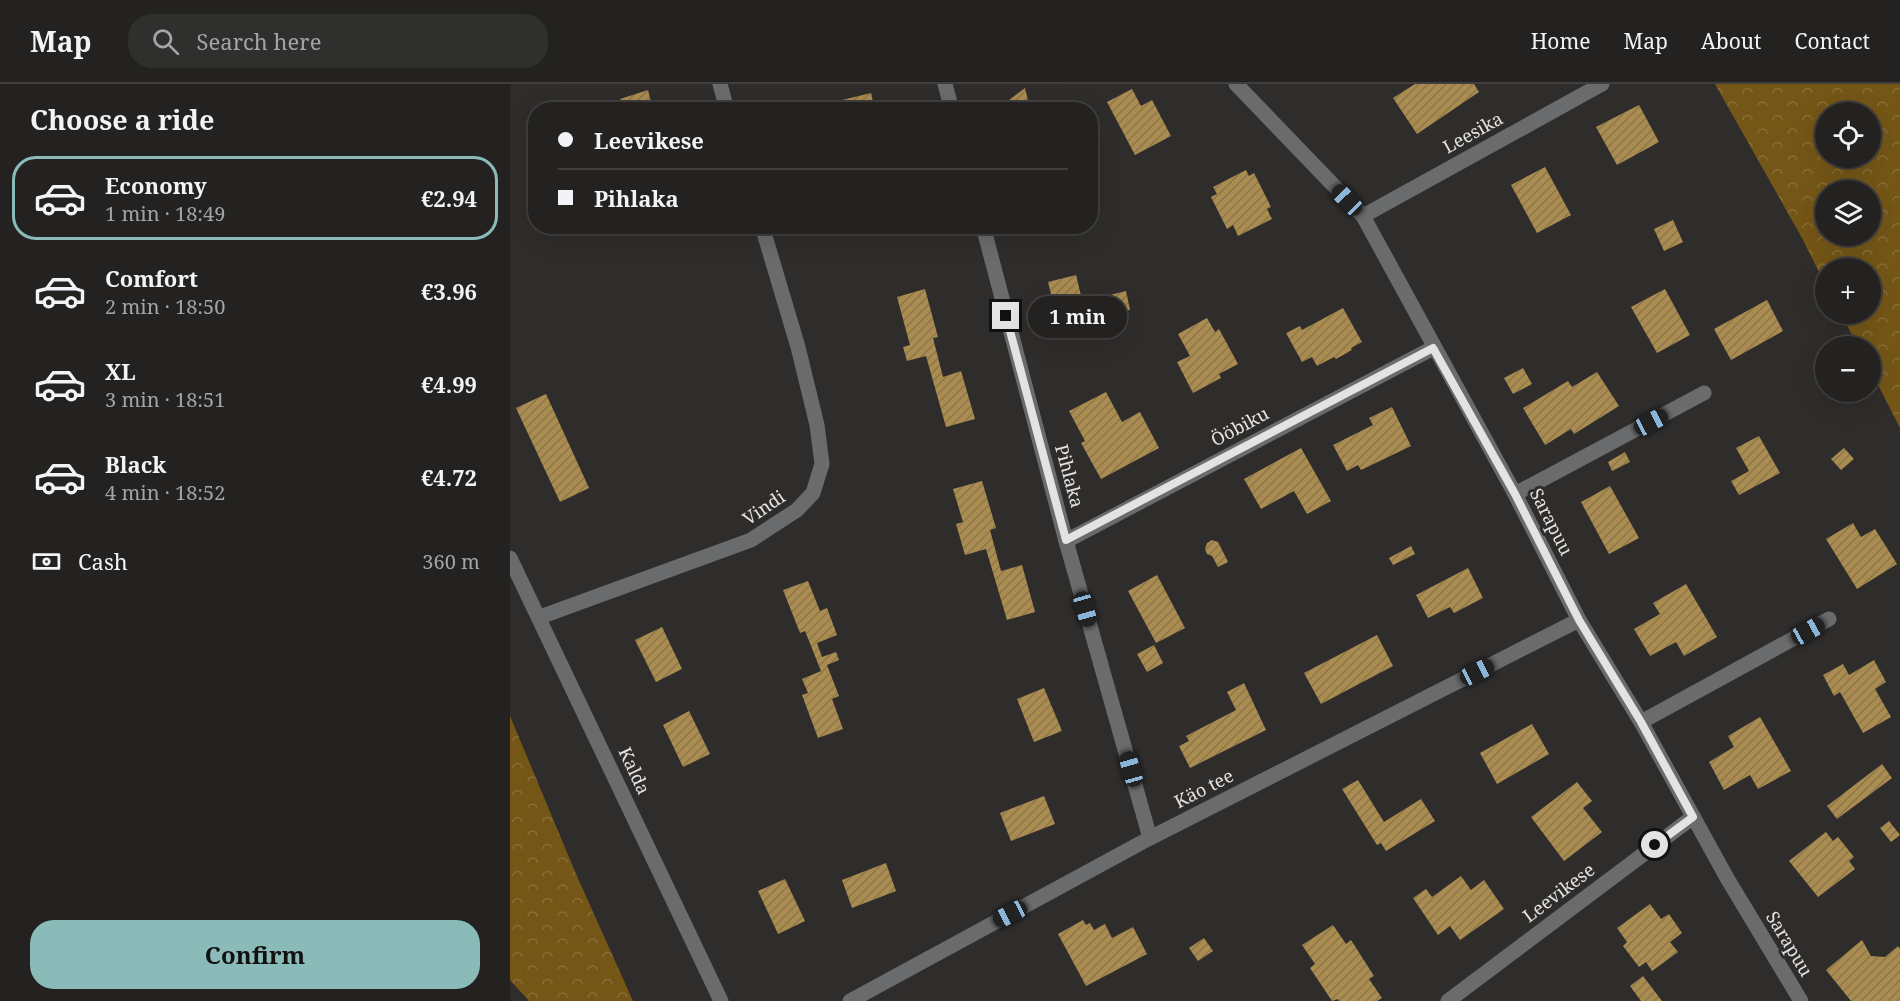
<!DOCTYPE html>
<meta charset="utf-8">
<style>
body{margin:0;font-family:"Noto Serif",serif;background:#2f2f2d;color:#f1f3f6;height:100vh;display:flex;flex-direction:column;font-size:22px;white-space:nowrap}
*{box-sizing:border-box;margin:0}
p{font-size:20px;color:#a3a4a5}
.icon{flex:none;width:33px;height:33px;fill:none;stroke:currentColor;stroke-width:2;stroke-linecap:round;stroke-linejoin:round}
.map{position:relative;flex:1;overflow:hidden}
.sheet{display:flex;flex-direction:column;background:#232220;width:510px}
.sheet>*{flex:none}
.hud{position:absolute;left:18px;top:18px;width:570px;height:132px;border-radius:24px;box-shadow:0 6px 24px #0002,0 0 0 2px #403f3e;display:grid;align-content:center;height:132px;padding:0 30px;background:#232220}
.fabs{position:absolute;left:1305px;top:18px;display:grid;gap:12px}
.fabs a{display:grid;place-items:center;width:66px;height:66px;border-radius:50%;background:#232220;box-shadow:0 6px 24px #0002,0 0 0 2px #403f3e;font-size:30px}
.end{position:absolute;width:27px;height:27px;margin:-14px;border:8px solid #e4e3e2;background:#111;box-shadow:0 0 0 3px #111}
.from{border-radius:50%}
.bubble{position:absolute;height:42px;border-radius:21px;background:#232220;box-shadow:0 6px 24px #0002,0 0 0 2px #403f3e;font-size:20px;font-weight:700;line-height:42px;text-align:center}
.car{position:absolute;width:18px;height:36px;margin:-18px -9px;border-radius:8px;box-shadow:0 0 4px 2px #0007;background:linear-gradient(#222 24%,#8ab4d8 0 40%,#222 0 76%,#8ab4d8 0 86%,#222 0)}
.hud b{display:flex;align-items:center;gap:21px;height:57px;font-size:22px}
.hud b+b{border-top:2px solid #403f3e}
.hud i{width:15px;height:15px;background:#f1f3f6}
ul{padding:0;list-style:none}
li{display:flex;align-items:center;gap:18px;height:84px;margin:0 12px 9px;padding:0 18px;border:3px solid transparent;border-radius:24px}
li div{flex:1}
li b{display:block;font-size:22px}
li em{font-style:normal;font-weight:700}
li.selected{border-color:#8bbbb9}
li>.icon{width:54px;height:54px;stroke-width:1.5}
h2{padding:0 30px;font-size:27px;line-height:72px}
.pay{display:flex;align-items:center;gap:15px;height:66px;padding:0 30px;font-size:22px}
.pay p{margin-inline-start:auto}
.button{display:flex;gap:12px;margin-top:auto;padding:12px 30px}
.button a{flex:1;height:69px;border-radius:24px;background:#8bbbb9;color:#111;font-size:24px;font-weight:700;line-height:69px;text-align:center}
header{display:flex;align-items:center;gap:36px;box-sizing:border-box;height:84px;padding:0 30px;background:#232220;border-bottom:2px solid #403f3e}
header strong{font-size:28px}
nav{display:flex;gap:33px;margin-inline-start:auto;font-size:21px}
.search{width:420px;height:54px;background:#2f2f2d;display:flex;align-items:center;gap:15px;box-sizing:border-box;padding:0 21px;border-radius:24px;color:#a3a4a5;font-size:22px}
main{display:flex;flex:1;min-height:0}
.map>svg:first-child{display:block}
.forest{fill:url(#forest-crowns);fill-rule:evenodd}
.building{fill:url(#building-hatch)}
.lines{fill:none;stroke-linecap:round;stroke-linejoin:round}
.minor{stroke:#6a6b6c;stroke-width:15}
.route{stroke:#e4e3e2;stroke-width:8}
.labels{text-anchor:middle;stroke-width:6;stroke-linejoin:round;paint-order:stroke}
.street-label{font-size:18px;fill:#e4e3e2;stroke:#2f2d2b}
</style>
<header>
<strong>Map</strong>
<div class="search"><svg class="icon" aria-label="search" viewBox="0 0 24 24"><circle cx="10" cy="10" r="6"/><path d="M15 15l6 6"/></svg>Search here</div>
<nav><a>Home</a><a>Map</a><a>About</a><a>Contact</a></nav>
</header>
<main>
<section class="sheet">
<h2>Choose a ride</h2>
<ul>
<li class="selected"><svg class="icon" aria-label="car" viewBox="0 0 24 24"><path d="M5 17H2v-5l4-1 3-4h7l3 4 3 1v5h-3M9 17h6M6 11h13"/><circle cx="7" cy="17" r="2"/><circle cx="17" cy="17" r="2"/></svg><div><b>Economy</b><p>1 min · 18:49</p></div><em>€2.94</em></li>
<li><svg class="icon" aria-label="car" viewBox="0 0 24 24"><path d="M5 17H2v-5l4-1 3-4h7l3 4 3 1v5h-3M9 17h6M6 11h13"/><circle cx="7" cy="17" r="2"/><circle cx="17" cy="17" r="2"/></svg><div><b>Comfort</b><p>2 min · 18:50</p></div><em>€3.96</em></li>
<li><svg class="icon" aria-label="car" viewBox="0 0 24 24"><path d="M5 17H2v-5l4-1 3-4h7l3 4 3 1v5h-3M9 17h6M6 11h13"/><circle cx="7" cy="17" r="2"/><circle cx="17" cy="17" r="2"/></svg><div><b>XL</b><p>3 min · 18:51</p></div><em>€4.99</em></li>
<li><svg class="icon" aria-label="car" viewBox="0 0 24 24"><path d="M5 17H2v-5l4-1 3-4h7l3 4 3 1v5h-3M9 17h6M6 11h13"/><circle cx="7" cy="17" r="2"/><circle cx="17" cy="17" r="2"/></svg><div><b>Black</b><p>4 min · 18:52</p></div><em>€4.72</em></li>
</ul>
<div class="pay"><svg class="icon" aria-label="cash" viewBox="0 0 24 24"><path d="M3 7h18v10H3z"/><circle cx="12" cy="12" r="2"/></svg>Cash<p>360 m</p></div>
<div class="button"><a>Confirm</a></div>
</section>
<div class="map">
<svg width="1390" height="917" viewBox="0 0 1390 917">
<defs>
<pattern id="forest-crowns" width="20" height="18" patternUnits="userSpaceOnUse" patternTransform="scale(1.5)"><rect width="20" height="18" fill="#745616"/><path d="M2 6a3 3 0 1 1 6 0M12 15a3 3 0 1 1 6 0" fill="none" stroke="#886e38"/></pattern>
<pattern id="building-hatch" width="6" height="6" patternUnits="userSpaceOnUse" patternTransform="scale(1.5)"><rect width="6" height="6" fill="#ab8c50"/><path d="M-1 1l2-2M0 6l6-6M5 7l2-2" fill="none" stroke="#8c764c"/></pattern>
</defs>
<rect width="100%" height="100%" fill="#2f2d2b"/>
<g class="forest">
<path d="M1205 0H1390V344L1361 287 1360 262H1348L1331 230H1360V184H1316L1315 200 1292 154ZM1316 28H1360V74H1316ZM1316 106H1360V152H1316Z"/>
<path d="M0 632 66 790 123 917H19L0 896Z"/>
</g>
<g class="building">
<path d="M905 0H964L969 8 907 50 883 14Z"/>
<path d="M515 4 520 25 486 26Z"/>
<path d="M622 5 631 22 642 16 661 52 625 71 597 18Z"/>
<path d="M138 6 143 26H113L110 15Z"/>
<path d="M361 9 365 26H334L332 16Z"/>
<path d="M1129 21 1149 58 1107 81 1086 43Z"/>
<path d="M1035 83 1061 131 1027 149 1001 101Z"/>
<path d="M736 86 739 92 744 89 761 123 757 125 762 135 728 152 723 141 717 145 701 113 707 110 703 103Z"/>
<path d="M1163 136 1173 158 1154 167 1144 145Z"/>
<path d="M566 191 574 224 546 230 538 198Z"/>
<path d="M415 205 428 253 423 254 433 293 451 287 465 335 436 343 416 272 397 277 393 263 400 261 387 213Z"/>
<path d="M1155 205 1180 251 1147 269 1121 223Z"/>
<path d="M616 207 620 226 595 231 592 213Z"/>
<path d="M1257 216 1273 247 1221 276 1204 245Z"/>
<path d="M833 224 852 258 841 264 842 266 826 275 824 273 807 282 802 273 792 278 776 249 790 242 792 246Z"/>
<path d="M697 234 705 248 709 245 728 280 709 290 711 294 683 309 667 278 680 272 668 250Z"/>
<path d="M1013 284 1022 300 1003 310 994 294Z"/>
<path d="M1087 288 1109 322 1064 350 1061 345 1035 361 1013 324 1058 297 1062 303Z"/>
<path d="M596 308 612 338 630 328 649 364 591 395 571 359 575 357 559 327Z"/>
<path d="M36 310 79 404 50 418 6 324Z"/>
<path d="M882 323 901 362 851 386 848 381 837 387 823 361 863 341 859 334Z"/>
<path d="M1249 352 1270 389 1229 411 1221 397 1239 387 1226 364Z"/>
<path d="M791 364 821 417 797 430 784 407 751 425 734 395Z"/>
<path d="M1334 364 1344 375 1331 386 1321 375Z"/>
<path d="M1115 368 1120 378 1102 387 1098 378Z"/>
<path d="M472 397 486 444 480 446 491 487 512 481 525 528 497 536 476 465 455 471 446 440 453 438 443 405Z"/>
<path d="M1100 402 1129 454 1099 470 1071 418Z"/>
<path d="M1343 439 1351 453 1365 445 1387 480 1347 505 1316 455Z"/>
<path d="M702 456 708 458 718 478 708 483 702 472 697 470 695 465 697 459Z"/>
<path d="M901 462 905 470 883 481 879 474Z"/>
<path d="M958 484 973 514 944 529 940 523 918 534 906 511Z"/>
<path d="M647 491 675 544 646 559 618 507Z"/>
<path d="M298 497 310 527 317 524 327 551 307 559 312 573 326 568 329 576 317 581 329 612 322 615 333 645 308 654 292 611 298 609 292 595 311 587 295 547 290 549 273 506Z"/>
<path d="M1176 500 1207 553 1174 572 1166 558 1140 572 1124 545 1150 530 1143 519Z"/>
<path d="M152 543 172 585 146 598 125 556Z"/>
<path d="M867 551 883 582 811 620 794 589Z"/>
<path d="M644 561 653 579 637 588 627 570Z"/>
<path d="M1364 576 1376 598 1365 605 1381 633 1353 649 1330 608 1324 612 1313 591 1333 580 1339 591Z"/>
<path d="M734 599 756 646 680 684 669 662 679 657 676 652 726 626 717 608Z"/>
<path d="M534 604 552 647 524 658 507 615Z"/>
<path d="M179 627 200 670 173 683 153 641Z"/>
<path d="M1250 633 1281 687 1248 705 1240 691 1214 706 1199 678 1224 663 1218 652Z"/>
<path d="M1022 640 1039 670 987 700 970 669Z"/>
<path d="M1372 680 1382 694 1327 735 1317 722Z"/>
<path d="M848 696 874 738 911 715 925 737 876 767 871 759 867 761 832 705Z"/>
<path d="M1067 698 1082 717 1073 724 1092 748 1054 777 1021 733Z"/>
<path d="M534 712 545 740 501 757 490 729Z"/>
<path d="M1379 737 1390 751 1381 758 1370 744Z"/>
<path d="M1316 748 1323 757 1328 753 1344 773 1339 777 1345 785 1308 813 1279 777Z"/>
<path d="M376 779 386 807 342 824 332 796Z"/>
<path d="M951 792 961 806 974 796 994 825 950 856 940 842 928 851 903 814 916 805 922 813Z"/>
<path d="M275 795 295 837 268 850 248 807Z"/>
<path d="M1140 820 1151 835 1159 830 1172 849 1160 858 1168 868 1142 887 1136 878 1129 883 1113 862 1117 858 1107 844Z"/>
<path d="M573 836 576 841 580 839 584 846 595 840 602 854 623 843 637 870 576 902 548 850Z"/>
<path d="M823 841 836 860 841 856 864 892 859 895 872 914 867 917H829L828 915 822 917 800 884 805 880 792 861Z"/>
<path d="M694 854 703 867 688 877 679 864Z"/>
<path d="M1352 856 1361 872 1375 873 1388 862 1390 865V917H1341L1316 886Z"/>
<path d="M1133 892 1152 917H1131L1120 902Z"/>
</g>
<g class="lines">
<g class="minor">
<path d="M210 0 217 26"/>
<path d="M435 0 442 26"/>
<path d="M726 0 853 132 1005 410 1069 536 1131 638 1217 794 1291 917"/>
<path d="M853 132 1092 0"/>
<path d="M473 142 556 457 640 754"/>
<path d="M1005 410 1194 309"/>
<path d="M556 457 923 264"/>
<path d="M0 474 211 917"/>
<path d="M30 533 241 456 287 426 303 409 312 380 307 341 288 263 252 142"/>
<path d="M1131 638 1319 535"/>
<path d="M340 917 640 754 1069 536"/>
<path d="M938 917 1183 733"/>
</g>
</g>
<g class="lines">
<path class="route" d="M496 232 556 456 923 264 1005 410 1069 536 1131 638 1183 733 1145 761"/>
</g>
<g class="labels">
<g class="street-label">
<text transform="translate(963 49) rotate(-29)" y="6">Leesika</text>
<text transform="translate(730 343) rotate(-28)" y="6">Ööbiku</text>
<text transform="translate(559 392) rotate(75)" y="6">Pihlaka</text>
<text transform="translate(254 424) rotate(-34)" y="6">Vindi</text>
<text transform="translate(1041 438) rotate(63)" y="6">Sarapuu</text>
<text transform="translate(124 687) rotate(65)" y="6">Kalda</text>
<text transform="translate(694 705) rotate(-27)" y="6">Käo tee</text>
<text transform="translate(1049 809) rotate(-37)" y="6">Leevikese</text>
<text transform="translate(1279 860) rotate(59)" y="6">Sarapuu</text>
</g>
</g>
</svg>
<div class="fabs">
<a><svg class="icon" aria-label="locate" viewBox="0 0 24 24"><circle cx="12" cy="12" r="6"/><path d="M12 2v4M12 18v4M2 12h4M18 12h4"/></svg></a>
<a><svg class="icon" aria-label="layers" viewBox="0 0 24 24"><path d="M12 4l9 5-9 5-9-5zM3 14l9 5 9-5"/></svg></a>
<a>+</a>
<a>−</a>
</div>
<i class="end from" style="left:1145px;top:761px"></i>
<i class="end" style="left:496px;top:232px"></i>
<div class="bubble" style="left:518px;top:212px;width:99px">1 min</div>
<i class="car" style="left:837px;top:116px;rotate:316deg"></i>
<i class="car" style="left:1141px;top:338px;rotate:62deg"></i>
<i class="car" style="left:575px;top:525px;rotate:164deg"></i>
<i class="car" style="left:1298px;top:547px;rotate:61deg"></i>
<i class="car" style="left:967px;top:588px;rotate:63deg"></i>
<i class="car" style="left:621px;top:685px;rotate:344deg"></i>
<i class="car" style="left:500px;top:830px;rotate:242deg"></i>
<div class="hud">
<b><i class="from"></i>Leevikese</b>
<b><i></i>Pihlaka</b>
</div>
</div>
</main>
